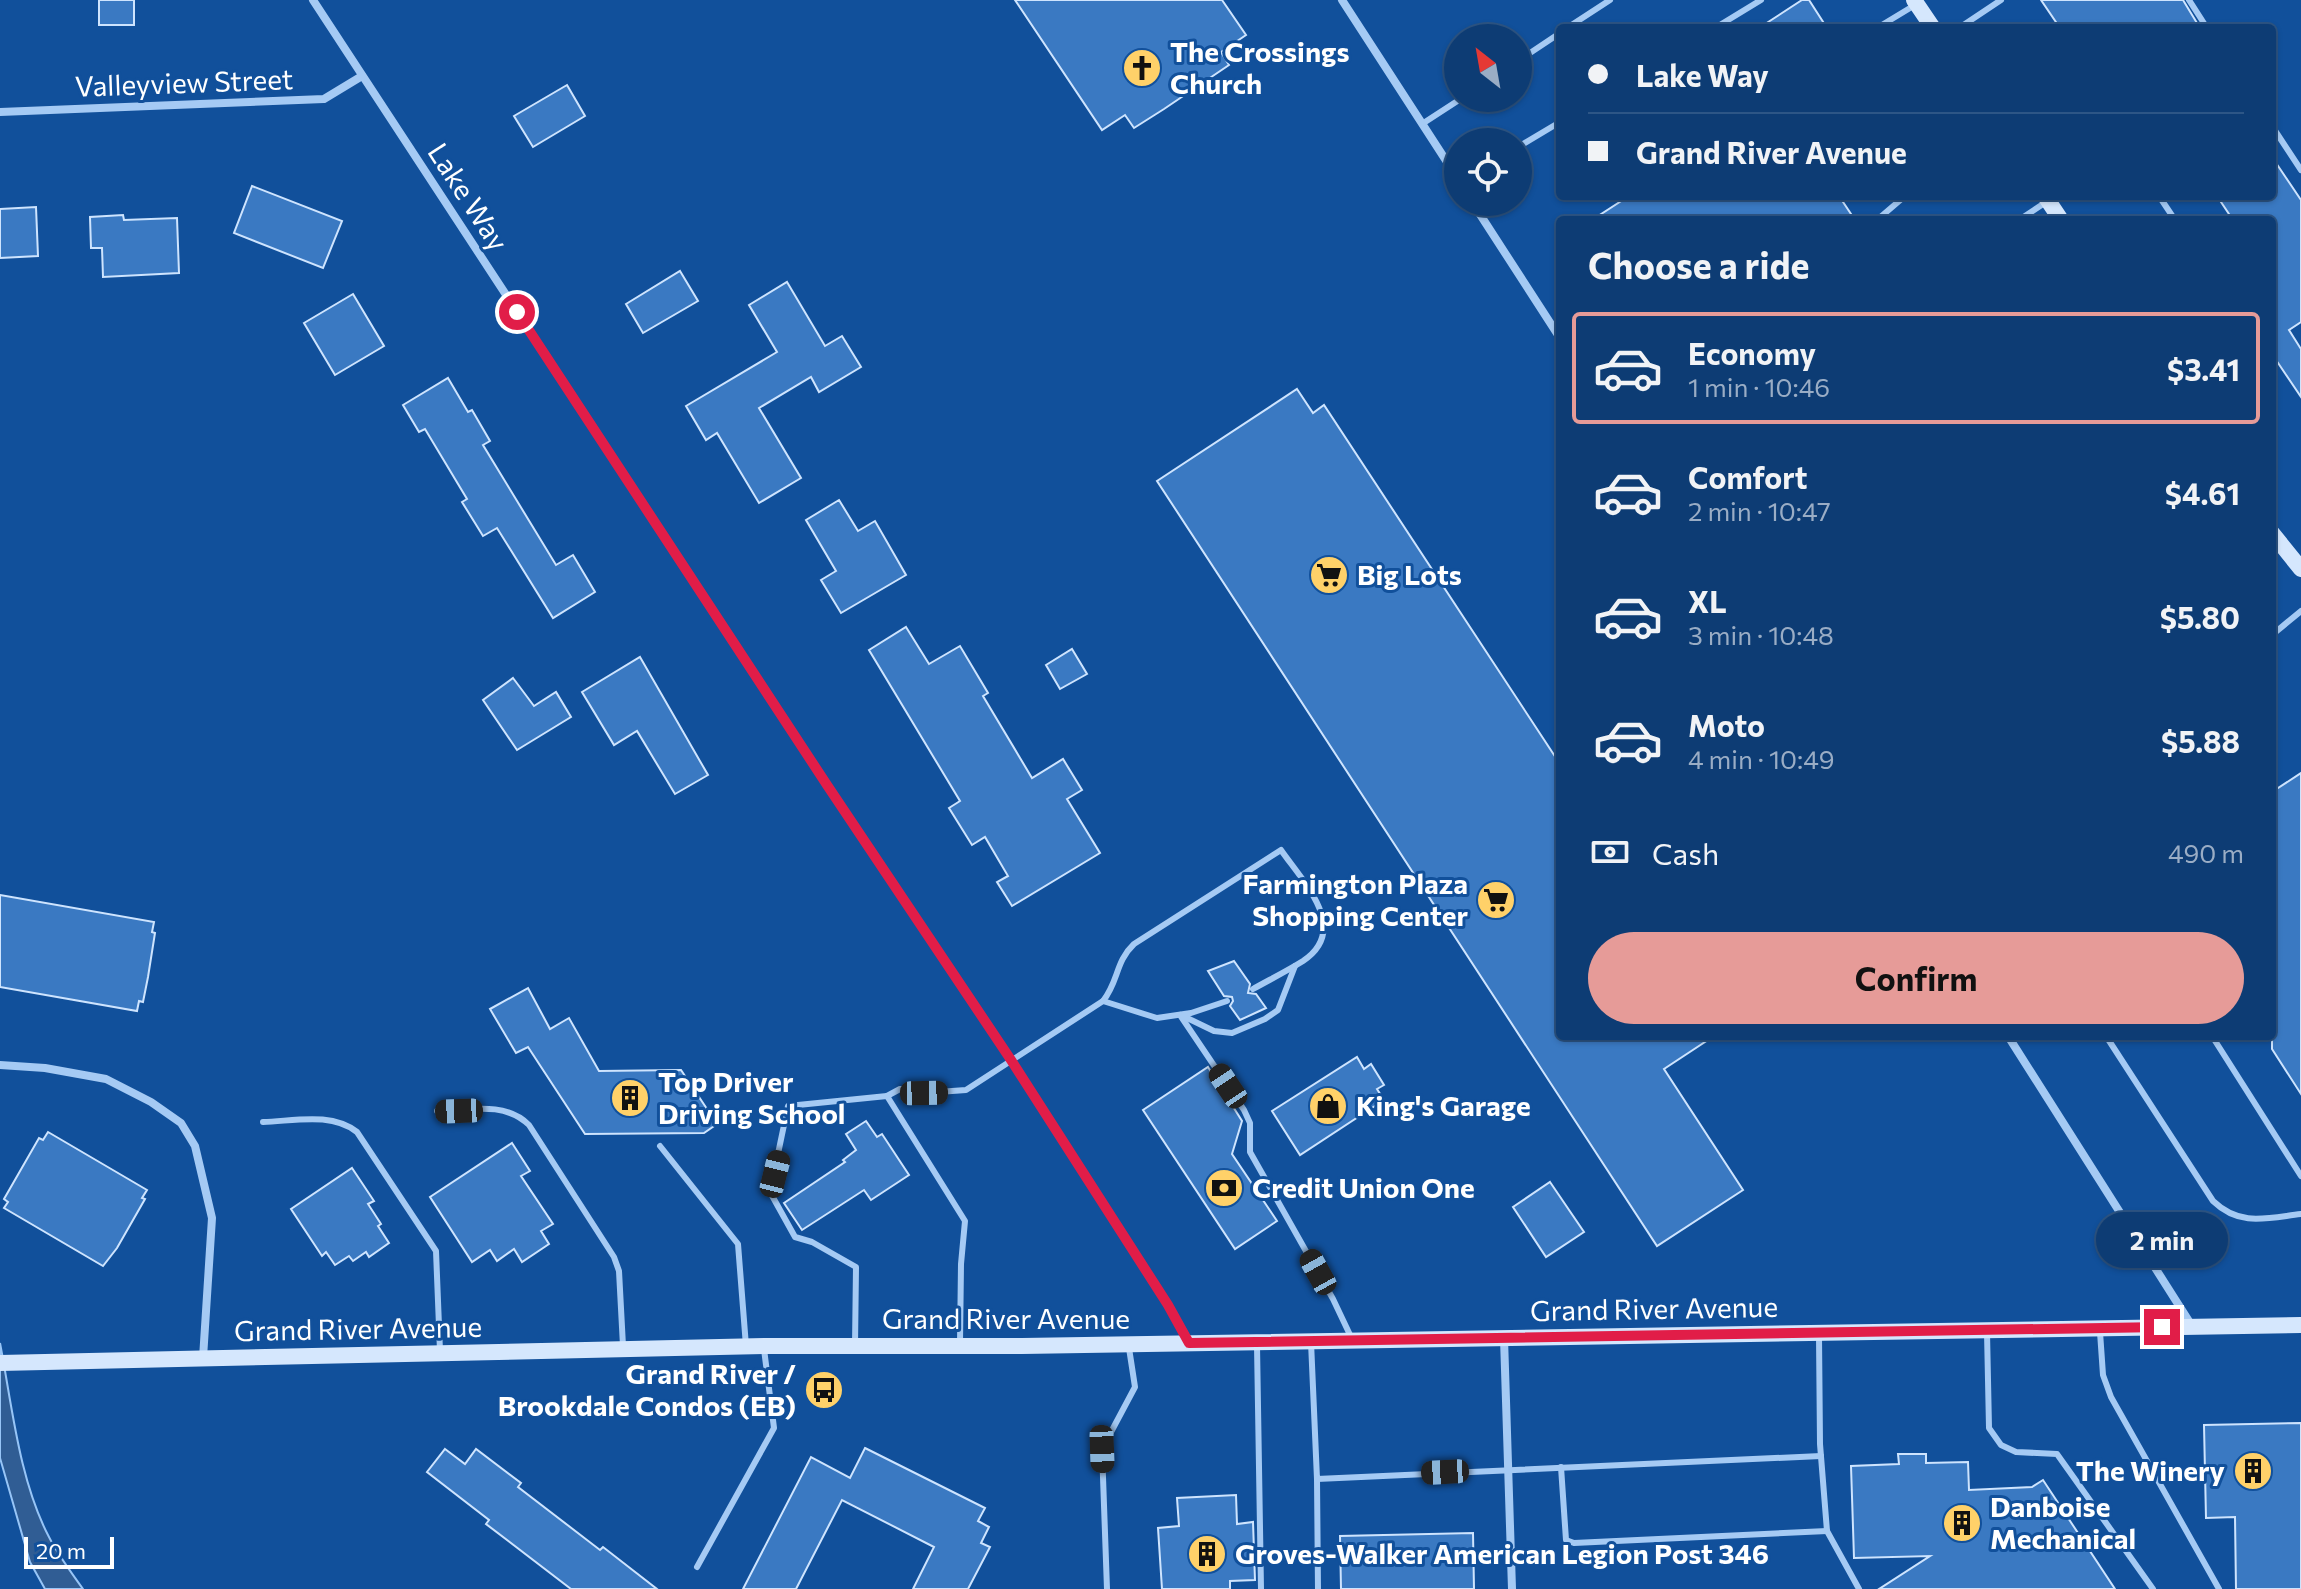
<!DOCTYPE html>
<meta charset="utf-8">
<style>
body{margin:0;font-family:Commissioner,sans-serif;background:#1b477c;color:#f1f3f6;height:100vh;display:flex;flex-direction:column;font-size:30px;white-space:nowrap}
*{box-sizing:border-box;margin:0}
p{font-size:26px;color:#9aadc5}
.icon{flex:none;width:44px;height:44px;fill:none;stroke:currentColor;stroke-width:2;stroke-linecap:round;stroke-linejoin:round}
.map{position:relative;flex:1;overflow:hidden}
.drawer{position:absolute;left:1556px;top:216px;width:720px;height:824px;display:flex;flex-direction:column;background:#0d3c74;border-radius:8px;box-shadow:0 2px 6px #0004,0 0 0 2px #2d5686}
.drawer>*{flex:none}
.banner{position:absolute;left:1556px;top:24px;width:720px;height:176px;border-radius:8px;box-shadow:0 2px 6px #0004,0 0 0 2px #2d5686;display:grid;align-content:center;height:176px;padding:0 32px;background:#0d3c74}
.needle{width:52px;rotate:329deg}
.controls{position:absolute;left:1444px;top:24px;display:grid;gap:16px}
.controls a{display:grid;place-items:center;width:88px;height:88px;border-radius:50%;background:#0d3c74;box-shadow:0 2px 6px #0004,0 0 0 2px #2d5686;font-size:40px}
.scale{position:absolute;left:24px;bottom:20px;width:90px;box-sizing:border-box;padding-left:8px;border:4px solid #fff;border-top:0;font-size:22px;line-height:28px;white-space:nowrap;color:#fff;-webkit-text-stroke:6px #11509b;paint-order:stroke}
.end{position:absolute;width:36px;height:36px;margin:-18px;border:10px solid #e11d48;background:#fff;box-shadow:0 0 0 4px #fff}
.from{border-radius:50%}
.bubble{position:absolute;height:56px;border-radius:28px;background:#0d3c74;box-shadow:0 2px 6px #0004,0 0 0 2px #2d5686;font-size:26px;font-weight:700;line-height:56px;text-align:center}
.car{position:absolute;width:24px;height:48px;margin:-24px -12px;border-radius:10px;box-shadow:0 0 6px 2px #0007;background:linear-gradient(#222 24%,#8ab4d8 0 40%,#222 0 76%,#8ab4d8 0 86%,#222 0)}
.banner b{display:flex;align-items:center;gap:28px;height:76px;font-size:30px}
.banner b+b{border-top:2px solid #2d5686}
.banner i{width:20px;height:20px;background:#f1f3f6}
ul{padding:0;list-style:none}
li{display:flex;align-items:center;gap:24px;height:112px;margin:0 16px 12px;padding:0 16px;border:4px solid transparent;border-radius:8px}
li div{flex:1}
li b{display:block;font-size:30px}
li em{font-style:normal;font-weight:700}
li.selected{border-color:#e69b98}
li>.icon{width:72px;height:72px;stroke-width:1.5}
h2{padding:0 32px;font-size:36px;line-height:96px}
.pay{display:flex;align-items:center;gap:20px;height:88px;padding:0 32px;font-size:30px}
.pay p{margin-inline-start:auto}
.primary-button{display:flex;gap:16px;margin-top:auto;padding:16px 32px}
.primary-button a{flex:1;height:92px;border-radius:48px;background:#e69b98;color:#111;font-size:32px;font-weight:700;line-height:92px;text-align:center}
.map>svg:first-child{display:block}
.water{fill:#305d94;stroke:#97c5f7;stroke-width:2}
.building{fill:#3a79c2;stroke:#cee4fe;stroke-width:2}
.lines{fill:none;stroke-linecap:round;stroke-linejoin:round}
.service{stroke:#a5caf4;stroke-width:6}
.minor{stroke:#a5caf4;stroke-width:8}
.secondary{stroke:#d5e7fd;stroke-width:16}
.route{stroke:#e11d48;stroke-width:10}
.labels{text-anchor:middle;stroke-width:6;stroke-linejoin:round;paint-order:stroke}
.poi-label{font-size:28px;font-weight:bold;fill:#fff;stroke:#11509b;text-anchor:start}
.street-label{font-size:28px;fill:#fff;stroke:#11509b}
</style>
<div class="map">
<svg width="2301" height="1589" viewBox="0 0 2301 1589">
<rect width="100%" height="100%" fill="#11509b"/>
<path class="water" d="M0 1343C12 1405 19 1480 49 1537 58 1555 71 1572 83 1589H45L30 1562 0 1458Z"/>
<g class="building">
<rect x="99" y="0" width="35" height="25"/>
<path d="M1015 0H1222L1246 35 1221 52 1229 65 1164 109 1134 128 1125 115 1102 130Z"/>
<path d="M1802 0H1809L1827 28H1759Z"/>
<path d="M2041 0H2183L2200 28H2060Z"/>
<path d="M567 85 585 116 533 147 514 116Z"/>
<path d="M2272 157 2301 200V322L2289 330 2301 349V397L2272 354V220H2233L2217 196H2272Z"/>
<path d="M252 186 342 221 323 268 234 233Z"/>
<path d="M1629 196H1839L1855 220H1592Z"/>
<path d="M36 207 38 256 0 258V209Z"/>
<path d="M123 215 124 220 177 218 179 273 103 277 102 248H91L90 217Z"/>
<path d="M680 271 698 301 643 333 626 304Z"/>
<path d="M787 282 825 346 842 336 861 367 819 392 811 377 759 408 801 478 759 503 717 433 706 440 686 406 777 352 749 305Z"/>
<path d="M353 294 384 346 335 375 304 323Z"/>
<path d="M448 378 468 412 472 410 490 441 483 445 556 565 573 555 595 592 553 618 497 528 483 536 462 502 467 499 425 429 419 432 403 405Z"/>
<path d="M1297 389 1313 413 1324 405 1560 764V1036H1714L1664 1069 1743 1190 1657 1246 1157 481Z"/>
<path d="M839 500 858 531 875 521 906 575 841 613 821 580 836 571 806 520Z"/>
<path d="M906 627 929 664 960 646 988 693 983 696 1032 778 1063 759 1082 790 1067 799 1100 853 1012 906 997 882 1008 876 985 837 972 845 949 808 960 801 869 650Z"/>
<path d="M1072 649 1087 674 1060 689 1046 665Z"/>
<path d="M640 657 708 775 675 794 637 731 614 745 582 692Z"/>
<path d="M513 678 534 706 556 692 571 717 517 750 483 700Z"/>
<path d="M2301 773V1094L2272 1049V792Z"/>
<path d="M0 895 154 922 152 932 155 933 148 977 143 1002 139 1001 137 1011 0 987Z"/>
<path d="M1234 961 1250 984 1248 993 1256 994 1266 1008 1240 1020 1230 1006 1233 1001 1232 997 1224 996 1208 971Z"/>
<path d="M528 988 550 1029 569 1018 599 1071 681 1070 717 1124 704 1133 585 1134 528 1047 516 1053 490 1009Z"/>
<path d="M1357 1057 1364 1069 1371 1064 1384 1085 1377 1089 1384 1100 1300 1155 1272 1111Z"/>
<path d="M1208 1067 1242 1121 1232 1154 1277 1221 1235 1249 1143 1110Z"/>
<path d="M866 1121 877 1137 882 1134 909 1175 871 1200 864 1190 802 1230 784 1203 845 1162 843 1160 856 1150 846 1134Z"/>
<path d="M48 1132 147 1190 142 1198 145 1199 117 1248 103 1266 4 1208 8 1202 4 1199 39 1138 43 1140Z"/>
<path d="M512 1143 530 1171 521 1176 553 1224 541 1231 549 1244 522 1262 514 1249 497 1261 490 1250 472 1262 430 1197Z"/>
<path d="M352 1168 374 1201 368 1204 381 1224 378 1226 389 1243 369 1257 366 1252 353 1261 349 1256 335 1265 326 1252 322 1256 291 1209Z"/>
<path d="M1550 1182 1584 1232 1546 1257 1513 1207Z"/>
<path d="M2301 1423V1589H2236L2235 1517 2206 1518 2204 1425Z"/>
<path d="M865 1448 985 1508 978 1521 989 1527 981 1543 990 1547 968 1589H913L934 1547 842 1500 796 1589H743L811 1457 850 1478Z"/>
<path d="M445 1449 465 1464 476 1449 521 1483 518 1487 600 1550 603 1547 657 1589H571L486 1524 489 1520 427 1472Z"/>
<path d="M1898 1454H1926V1463L1968 1462 1969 1490 2032 1487 2043 1480 2115 1589H1879L1930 1556 1854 1558 1851 1466 1899 1464Z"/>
<path d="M1236 1495 1237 1524 1253 1522 1255 1580 1230 1581V1589H1162L1158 1528 1179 1526 1177 1498Z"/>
<path d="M1473 1533 1474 1589H1341L1340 1536Z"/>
</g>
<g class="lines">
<g class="service">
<path d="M2189 0 2207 28"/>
<path d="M1567 28 1610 0"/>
<path d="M1715 28 1761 0"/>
<path d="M1877 28 1915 5"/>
<path d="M1959 28 2001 0"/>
<path d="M1518 61 1560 33"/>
<path d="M1422 124 1462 98"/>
<path d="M2272 126 2301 170"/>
<path d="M1518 147 1560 122"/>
<path d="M2159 196 2175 220"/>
<path d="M1877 220 1905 196"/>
<path d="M2019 220 2046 202"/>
<path d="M2272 635 2301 611"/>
<path d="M2272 701V719"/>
<path d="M1103 1001 1157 1018 1191 1013 1227 1001"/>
<path d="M1180 1015 1244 1110 1250 1123V1152L1333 1299 1351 1337"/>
<path d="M1183 1016 1214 1031 1232 1033 1265 1019 1278 1010 1295 966"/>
<path d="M2106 1036 2213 1201C2240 1227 2267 1218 2301 1214"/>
<path d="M2212 1036 2301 1176"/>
<path d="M437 1111C469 1110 505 1101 529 1125L614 1257 619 1271 623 1346"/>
<path d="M263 1122C295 1121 331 1112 357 1132L436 1251 440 1351"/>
<path d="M660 1146 738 1244 746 1346"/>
<path d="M1987 1332 1989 1428 2001 1445 2016 1452 2057 1454 2153 1589"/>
<path d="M2100 1332 2103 1375 2111 1397 2219 1589"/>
<path d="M1819 1336 1820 1444 1827 1531 1859 1589"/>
<path d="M1311 1342 1317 1479 1821 1456"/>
<path d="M960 1343 961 1264 965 1221 887 1096 900 1089 924 1093 966 1090 1103 1001C1119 981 1115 962 1134 944L1281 850C1303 882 1351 929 1303 961 1287 971 1269 980 1253 989"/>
<path d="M1257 1345 1261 1589"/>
<path d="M855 1346 856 1267 812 1242 795 1237 770 1192 788 1106 887 1096"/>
<path d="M1561 1467 1566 1540 1574 1543 1827 1531"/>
<path d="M1317 1479 1318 1589"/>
<path d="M697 1567 774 1428 764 1349"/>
<path d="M1107 1589 1102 1449 1135 1387 1129 1348"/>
</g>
<g class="minor">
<path d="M313 0 827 785 1011 1060 1168 1305 1189 1342"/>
<path d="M1342 0 1458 179"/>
<path d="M0 112 324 99 362 76"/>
<path d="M1472 202 1560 338"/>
<path d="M2008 1036 2192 1326"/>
<path d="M0 1065 45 1068 106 1079 151 1102 181 1123 195 1146 212 1218 203 1358"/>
<path d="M1504 1338 1512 1589"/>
</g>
<g class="secondary">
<path d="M1914 0 1933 28"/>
<path d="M2045 196 2061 220"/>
<path d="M2272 533 2301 569"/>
<path d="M0 1363 764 1346H1022L2301 1325"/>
</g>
</g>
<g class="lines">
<path class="route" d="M517 312 827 785 1011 1060 1168 1305 1189 1343 2162 1327"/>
</g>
<defs>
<symbol id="church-disc" viewBox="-11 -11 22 22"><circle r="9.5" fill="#ffd169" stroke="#11509b"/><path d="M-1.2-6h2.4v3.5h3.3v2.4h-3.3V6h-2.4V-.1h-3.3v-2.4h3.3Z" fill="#111"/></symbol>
<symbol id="supermarket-disc" viewBox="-11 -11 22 22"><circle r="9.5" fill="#ffd169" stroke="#11509b"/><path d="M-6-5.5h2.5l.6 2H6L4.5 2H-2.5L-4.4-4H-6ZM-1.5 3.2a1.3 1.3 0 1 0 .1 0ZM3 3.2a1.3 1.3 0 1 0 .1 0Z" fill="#111"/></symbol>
<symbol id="building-disc" viewBox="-11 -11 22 22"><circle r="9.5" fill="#ffd169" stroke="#11509b"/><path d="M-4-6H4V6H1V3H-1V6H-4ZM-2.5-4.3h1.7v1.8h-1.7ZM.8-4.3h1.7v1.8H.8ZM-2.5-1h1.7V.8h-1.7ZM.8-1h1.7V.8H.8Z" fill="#111"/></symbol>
<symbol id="shop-disc" viewBox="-11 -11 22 22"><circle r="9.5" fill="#ffd169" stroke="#11509b"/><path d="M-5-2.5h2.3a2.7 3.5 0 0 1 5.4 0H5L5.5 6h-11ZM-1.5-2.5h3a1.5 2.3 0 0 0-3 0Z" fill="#111"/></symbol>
<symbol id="bank-disc" viewBox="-11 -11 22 22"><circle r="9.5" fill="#ffd169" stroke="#11509b"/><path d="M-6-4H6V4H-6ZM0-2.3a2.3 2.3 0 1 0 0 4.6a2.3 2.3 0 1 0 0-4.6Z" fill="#111"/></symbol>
<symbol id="bus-disc" viewBox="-11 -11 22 22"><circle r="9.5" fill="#ffd169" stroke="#11509b"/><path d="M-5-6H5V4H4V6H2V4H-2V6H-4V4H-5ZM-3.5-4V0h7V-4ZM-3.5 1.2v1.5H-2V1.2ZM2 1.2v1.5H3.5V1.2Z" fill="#111"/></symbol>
</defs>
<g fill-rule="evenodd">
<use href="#church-disc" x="1120" y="46" width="44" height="44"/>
<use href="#supermarket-disc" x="1307" y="553" width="44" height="44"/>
<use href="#supermarket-disc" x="1474" y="878" width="44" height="44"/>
<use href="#building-disc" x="608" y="1076" width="44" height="44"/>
<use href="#shop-disc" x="1306" y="1084" width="44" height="44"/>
<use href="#bank-disc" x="1202" y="1166" width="44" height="44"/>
<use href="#bus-disc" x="802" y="1368" width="44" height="44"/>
<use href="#building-disc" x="2231" y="1449" width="44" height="44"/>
<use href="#building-disc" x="1940" y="1501" width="44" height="44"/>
<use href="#building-disc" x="1185" y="1532" width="44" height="44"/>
</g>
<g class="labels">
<g class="poi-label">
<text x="1170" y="62">The Crossings<tspan x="1170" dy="32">Church</tspan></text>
<text x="1357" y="585">Big Lots</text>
<text x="1468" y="894" text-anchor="end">Farmington Plaza<tspan x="1468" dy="32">Shopping Center</tspan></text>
<text x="658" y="1092">Top Driver<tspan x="658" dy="32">Driving School</tspan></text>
<text x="1356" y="1116">King's Garage</text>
<text x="1252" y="1198">Credit Union One</text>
<text x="796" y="1384" text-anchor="end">Grand River /<tspan x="796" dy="32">Brookdale Condos (EB)</tspan></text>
<text x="2225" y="1481" text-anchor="end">The Winery</text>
<text x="1990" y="1517">Danboise<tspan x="1990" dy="32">Mechanical</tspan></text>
<text x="1235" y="1564">Groves-Walker American Legion Post 346</text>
</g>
<g class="street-label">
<text transform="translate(184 83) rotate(-2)" y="10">Valleyview Street</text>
<text transform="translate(468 197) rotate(57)" y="10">Lake Way</text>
<text transform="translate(1654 1309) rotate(-1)" y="10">Grand River Avenue</text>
<text x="1006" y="1329">Grand River Avenue</text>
<text transform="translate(358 1329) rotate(-1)" y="10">Grand River Avenue</text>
</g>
</g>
</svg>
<div class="controls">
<a><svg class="needle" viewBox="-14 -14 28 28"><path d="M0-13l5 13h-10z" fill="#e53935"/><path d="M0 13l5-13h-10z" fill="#9aadc5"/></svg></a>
<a><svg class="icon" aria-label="locate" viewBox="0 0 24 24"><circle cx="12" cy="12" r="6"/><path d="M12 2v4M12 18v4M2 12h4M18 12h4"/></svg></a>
</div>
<div class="scale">20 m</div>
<i class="end from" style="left:517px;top:312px"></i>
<i class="end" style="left:2162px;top:1327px"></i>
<div class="bubble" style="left:2096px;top:1212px;width:132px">2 min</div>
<i class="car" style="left:1228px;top:1086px;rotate:326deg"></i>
<i class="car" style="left:924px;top:1093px;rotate:89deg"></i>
<i class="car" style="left:459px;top:1111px;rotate:268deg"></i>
<i class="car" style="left:775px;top:1174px;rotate:14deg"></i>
<i class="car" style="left:1318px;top:1272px;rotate:331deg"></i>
<i class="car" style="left:1102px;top:1449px;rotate:178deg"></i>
<i class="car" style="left:1445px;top:1472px;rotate:267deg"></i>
<div class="banner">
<b><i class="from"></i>Lake Way</b>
<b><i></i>Grand River Avenue</b>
</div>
<section class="drawer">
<h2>Choose a ride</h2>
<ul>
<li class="selected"><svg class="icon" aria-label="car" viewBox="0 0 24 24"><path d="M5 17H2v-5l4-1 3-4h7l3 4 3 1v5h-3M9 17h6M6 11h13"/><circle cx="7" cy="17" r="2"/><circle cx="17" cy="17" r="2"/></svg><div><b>Economy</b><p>1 min · 10:46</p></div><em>$3.41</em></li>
<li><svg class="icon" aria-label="car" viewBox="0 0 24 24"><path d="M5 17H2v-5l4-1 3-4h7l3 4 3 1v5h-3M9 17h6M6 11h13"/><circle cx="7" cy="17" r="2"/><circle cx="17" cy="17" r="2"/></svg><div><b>Comfort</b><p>2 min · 10:47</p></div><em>$4.61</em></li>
<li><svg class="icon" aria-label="car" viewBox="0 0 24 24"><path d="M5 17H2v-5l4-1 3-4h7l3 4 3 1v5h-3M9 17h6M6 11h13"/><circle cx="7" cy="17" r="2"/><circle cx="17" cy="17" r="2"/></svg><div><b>XL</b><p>3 min · 10:48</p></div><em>$5.80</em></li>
<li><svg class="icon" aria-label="car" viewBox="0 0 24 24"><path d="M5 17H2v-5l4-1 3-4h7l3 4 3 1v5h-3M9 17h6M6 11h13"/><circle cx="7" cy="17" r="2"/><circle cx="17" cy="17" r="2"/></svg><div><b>Moto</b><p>4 min · 10:49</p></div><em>$5.88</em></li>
</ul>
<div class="pay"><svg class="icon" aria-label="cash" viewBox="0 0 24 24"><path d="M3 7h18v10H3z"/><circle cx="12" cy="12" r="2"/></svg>Cash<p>490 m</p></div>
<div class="primary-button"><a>Confirm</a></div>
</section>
</div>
